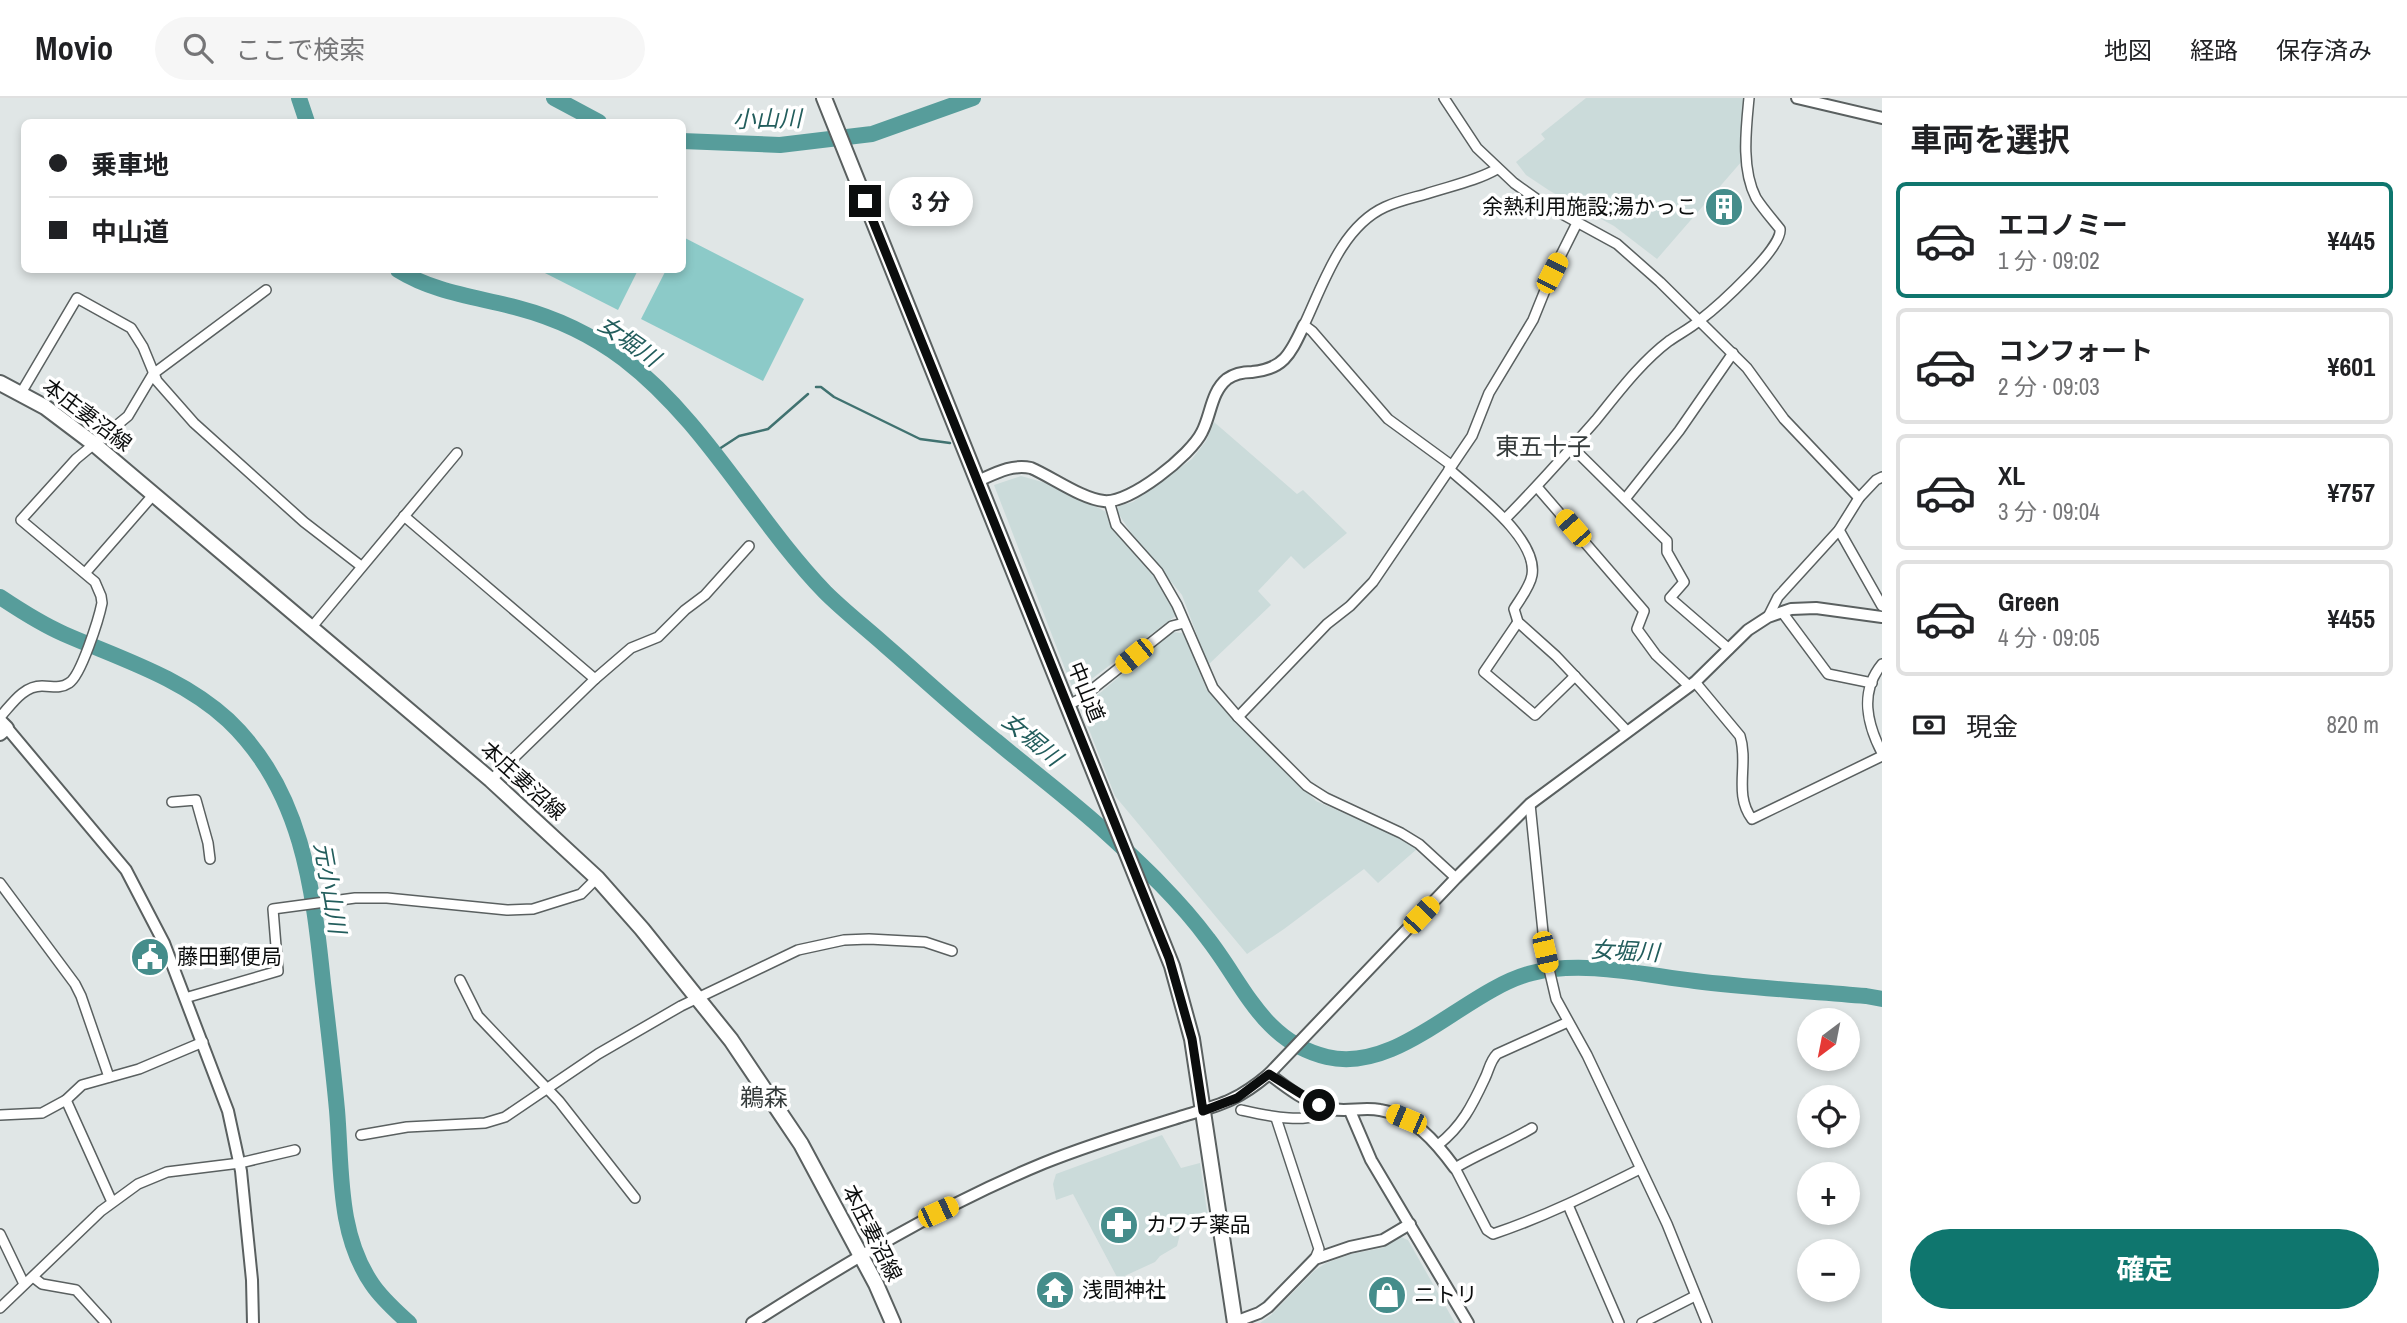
<!DOCTYPE html>
<html lang="ja">
<meta charset="utf-8">
<style>
body{margin:0;font-family:"Archivo Narrow","Noto Sans JP",sans-serif;background:#f6f6f6;color:#202124;height:100vh;display:flex;flex-direction:column;font-size:26px;white-space:nowrap}
*{box-sizing:border-box;margin:0}
p{font-size:23px;color:#757577}
.icon{flex:none;width:38px;height:38px;fill:none;stroke:currentColor;stroke-width:2;stroke-linecap:round;stroke-linejoin:round}
.map{position:relative;flex:1;overflow:hidden}
.details{display:flex;flex-direction:column;background:#fff;width:525px}
.details>*{flex:none}
.top-card{position:absolute;left:21px;top:21px;width:665px;height:154px;border-radius:10px;box-shadow:0 4px 10px #0003;display:grid;align-content:center;height:154px;padding:0 28px;background:#fff}
.needle{width:46px;rotate:212deg}
.tools{position:absolute;left:1797px;top:910px;display:grid;gap:14px}
.tools a{display:grid;place-items:center;width:63px;height:63px;border-radius:50%;background:#fff;box-shadow:0 4px 10px #0003;font-size:35px}
.end{position:absolute;width:32px;height:32px;margin:-16px;border:9px solid #0b0d0d;background:#fff;box-shadow:0 0 0 4px #fff}
.from{border-radius:50%}
.bubble{position:absolute;height:49px;border-radius:24px;background:#fff;box-shadow:0 4px 10px #0003;font-size:23px;font-weight:700;line-height:49px;text-align:center}
.car{position:absolute;width:21px;height:42px;margin:-21px -10px;border-radius:9px;box-shadow:0 0 5px 2px #0007;background:linear-gradient(#f5c518 24%,#345 0 40%,#f5c518 0 76%,#345 0 86%,#f5c518 0)}
.top-card b{display:flex;align-items:center;gap:24px;height:66px;font-size:26px}
.top-card b+b{border-top:2px solid #e0e0e0}
.top-card i{width:18px;height:18px;background:#202124}
ul{padding:0;list-style:none}
li{display:flex;align-items:center;gap:21px;height:116px;margin:0 14px 10px;padding:0 14px;border:4px solid #e0e0e0;border-radius:10px}
li div{flex:1}
li b{display:block;font-size:26px}
li em{font-style:normal;font-weight:700}
li.selected{border-color:#0f766e}
li>.icon{width:63px;height:63px;stroke-width:1.5}
h2{padding:0 28px;font-size:32px;line-height:84px}
.pay{display:flex;align-items:center;gap:18px;height:77px;padding:0 28px;font-size:26px}
.pay p{margin-inline-start:auto}
.cta{display:flex;gap:14px;margin-top:auto;padding:14px 28px}
.cta a{flex:1;height:80px;border-radius:42px;background:#0f766e;color:#fff;font-size:28px;font-weight:700;line-height:80px;text-align:center}
header{display:flex;align-items:center;gap:42px;box-sizing:border-box;height:98px;padding:0 35px;background:#fff;border-bottom:2px solid #e0e0e0}
header strong{font-size:33px}
nav{display:flex;gap:38px;margin-inline-start:auto;font-size:24px}
.search{width:490px;height:63px;background:#f6f6f6;display:flex;align-items:center;gap:18px;box-sizing:border-box;padding:0 24px;border-radius:38px;color:#757577;font-size:26px}
main{display:flex;flex:1;min-height:0}
.map>svg:first-child{display:block}
.built{fill:#cbdbda}
.green{fill:#8ccac8}
.lines{fill:none;stroke-linecap:round;stroke-linejoin:round}
.stream{stroke:#407270;stroke-width:2.5}
.river{stroke:#579d9b;stroke-width:16}
.minor-casing{stroke:#5a6060;stroke-width:12}
.tertiary-casing{stroke:#5a6060;stroke-width:14}
.secondary-casing{stroke:#5a6060;stroke-width:16}
.primary-casing{stroke:#5a6060;stroke-width:18}
.trunk-casing{stroke:#5a6060;stroke-width:18}
.minor{stroke:#fff;stroke-width:9}
.tertiary{stroke:#fff;stroke-width:10}
.secondary{stroke:#fff;stroke-width:12}
.primary{stroke:#fff;stroke-width:14}
.trunk{stroke:#fff;stroke-width:14}
.route{stroke:#0b0d0d;stroke-width:9}
.labels{text-anchor:middle;stroke-width:7;stroke-linejoin:round;paint-order:stroke}
.poi-label{font-size:21px;fill:#0b0d0d;stroke:#fff;text-anchor:start}
.street-label{font-size:21px;fill:#0b0d0d;stroke:#fff}
.water-label{font-size:23px;font-style:italic;fill:#225d5c;stroke:#fff}
.quarter-label{font-size:24px;fill:#363c3c;stroke:#fff}
</style>
<header>
<strong>Movio</strong>
<div class="search"><svg class="icon" aria-label="search" viewBox="0 0 24 24"><circle cx="10" cy="10" r="6"/><path d="M15 15l6 6"/></svg>ここで検索</div>
<nav><a>地図</a><a>経路</a><a>保存済み</a></nav>
</header>
<main>
<div class="map">
<svg width="1882" height="1225" viewBox="0 0 1882 1225">
<rect width="100%" height="100%" fill="#e0e6e6"/>
<g class="built">
<path d="M1586 0H1745L1742 63 1657 161 1614 128 1550 93 1526 77 1516 64 1545 41 1541 36Z"/>
<path d="M1214 324 1297 396 1303 392 1347 435 1304 471 1291 458 1258 493 1271 507 1208 567 1182 497 1132 436 1116 412 1119 408 1133 404 1192 361 1206 343Z"/>
<path d="M1021 378 1060 389 1106 414 1115 434 1145 464 1177 517 1074 594 994 387Z"/>
<path d="M1172 534 1183 535 1207 592 1316 703 1406 742 1417 751 1378 785 1364 771 1284 831 1247 856 1115 698 1081 611Z"/>
<path d="M1162 1037 1181 1070 1200 1065 1208 1120 1181 1132 1177 1148 1160 1158 1155 1164 1118 1181 1073 1096 1056 1102 1053 1086 1056 1076Z"/>
<path d="M1401 1139 1408 1142 1455 1225H1260L1271 1217 1314 1173 1326 1165 1351 1156 1382 1150Z"/>
</g>
<g class="green">
<path d="M683 139 804 201 763 283 641 221 666 172H682Z"/>
<path d="M539 172H638L618 212Z"/>
</g>
<g class="lines">
<g class="stream">
<path d="M816 289H821L834 299 920 341 950 345"/>
<path d="M713 355 739 338 768 331 808 296"/>
</g>
<g class="river">
<path d="M299 0 307 24"/>
<path d="M554 0 599 24"/>
<path d="M682 43 780 47 872 36 973 0"/>
<path d="M398 172C435 195 477 199 518 210 556 220 592 237 624 261 706 324 754 420 825 494 844 513 866 530 886 548 923 580 958 613 996 643 1033 674 1072 703 1108 736 1143 768 1180 803 1208 841 1244 887 1263 944 1327 959 1399 976 1465 892 1532 875 1583 862 1644 877 1695 883 1752 890 1809 893 1866 898L1882 901"/>
<path d="M0 499C21 513 41 526 64 536 121 561 181 579 228 622 302 692 313 789 323 885 328 927 333 969 337 1012 342 1070 337 1135 372 1186 382 1201 396 1213 409 1225"/>
</g>
<defs>
<g id="minor">
<path d="M1444 0 1477 50 1514 85 1542 105 1617 146 1660 184 1747 270 1784 321 1859 400"/>
<path d="M21 295 77 200 131 230 143 249 157 283 194 325 304 424 361 468"/>
<path d="M1572 349 1667 443V454L1684 484 1670 500 1729 551"/>
<path d="M1451 367 1388 321 1312 233 1304 227C1323 187 1341 129 1385 109 1398 103 1412 100 1426 96 1450 88 1476 83 1497 71"/>
<path d="M1449 371C1474 394 1538 440 1532 477 1530 489 1520 501 1514 511L1518 524 1556 558 1627 633"/>
<path d="M1537 389 1644 513 1637 531 1656 557 1689 588"/>
<path d="M1625 401 1679 333 1733 255"/>
<path d="M1109 403 1116 427 1158 474 1177 507 1213 590 1238 619 1307 688 1326 700 1401 735 1419 746 1456 780"/>
<path d="M404 418 595 581"/>
<path d="M1505 421C1537 389 1566 356 1596 322 1618 295 1641 264 1669 243 1679 236 1691 230 1700 222 1717 209 1783 150 1780 131 1772 121 1763 111 1756 100 1741 71 1746 31 1749 0"/>
<path d="M1839 432 1882 508"/>
<path d="M86 474 154 396"/>
<path d="M1782 514 1828 576 1872 585"/>
<path d="M1768 519 1778 499 1839 432 1859 400 1876 382 1882 379"/>
<path d="M1518 524 1484 574 1535 617 1575 578"/>
<path d="M311 530 457 355"/>
<path d="M1882 566C1859 594 1867 626 1882 655"/>
<path d="M1695 584 1740 638C1749 666 1733 696 1752 721L1882 658"/>
<path d="M1068 607 1080 601 1172 528 1184 525"/>
<path d="M0 619C12 606 23 588 42 588 53 588 60 591 69 585 81 578 99 520 102 505L101 498 95 484 21 422 76 361 128 318 153 276 266 192"/>
<path d="M1238 619 1327 526 1350 508 1373 484 1472 338 1489 295 1533 222 1552 175 1577 125"/>
<path d="M491 682 595 581 631 550 658 539 685 512 705 497 749 448"/>
<path d="M172 704 196 702 208 745 210 761"/>
<path d="M1530 706 1545 854 1556 901 1587 957 1667 1126 1707 1225"/>
<path d="M0 785 75 886 81 898 109 979"/>
<path d="M460 882 478 918 559 1003 635 1100"/>
<path d="M185 900 278 873 273 811 355 800H387L507 812 533 811 581 796 597 780"/>
<path d="M66 1002 112 1104"/>
<path d="M1241 1012C1263 1017 1313 1029 1330 1010"/>
<path d="M0 1017 42 1015 66 1002 82 987 139 971 203 944"/>
<path d="M1276 1020 1319 1151 1315 1161"/>
<path d="M1532 1030C1507 1045 1480 1055 1455 1070L1487 1132 1493 1136C1544 1119 1592 1095 1640 1071"/>
<path d="M361 1037 407 1029 485 1025 505 1019 598 956 681 908 798 852 844 842 869 841 925 844 952 853"/>
<path d="M1438 1047C1462 1028 1472 1008 1485 980 1489 972 1490 963 1497 956L1568 924"/>
<path d="M1568 1107 1619 1225"/>
<path d="M0 1136 24 1186"/>
<path d="M33 1179 42 1186 76 1192 106 1225"/>
<path d="M0 1210 101 1113 138 1086 167 1074 240 1065 295 1052"/>
<path d="M1642 1225 1695 1198"/>
</g>
<g id="tertiary">
<path d="M1797 0 1882 20"/>
<path d="M978 383C996 375 1012 366 1031 370 1052 379 1082 401 1104 403 1130 406 1191 357 1202 334 1211 317 1211 294 1227 281 1234 276 1243 274 1252 274 1285 271 1291 254 1304 227"/>
<path d="M7 630 126 772 164 845 228 1013 241 1073 252 1182 253 1225"/>
<path d="M1269 976C1287 990 1308 1006 1331 1011 1347 1014 1364 1009 1380 1012 1413 1017 1436 1044 1455 1070"/>
<path d="M1350 1013 1371 1062 1468 1225"/>
<path d="M1235 1224 1259 1215 1268 1209 1315 1161 1350 1149 1383 1142 1410 1126"/>
<path d="M752 1225C846 1165 940 1108 1044 1065 1088 1047 1135 1033 1180 1019 1219 1007 1236 1004 1269 976L1456 780 1530 706 1695 584 1748 532 1768 519 1791 511 1816 510 1882 519"/>
</g>
<path id="secondary" d="M0 623 7 630 0 636"/>
<path id="primary" d="M0 285 45 309 94 346 491 682 597 780 642 831 731 942 801 1046 876 1186 893 1225"/>
<path id="trunk" d="M824 0 1172 868 1192 941 1235 1225"/>
</defs>
<use href="#minor" class="minor-casing"/>
<use href="#tertiary" class="tertiary-casing"/>
<use href="#secondary" class="secondary-casing"/>
<use href="#primary" class="primary-casing"/>
<use href="#trunk" class="trunk-casing"/>
<use href="#minor" class="minor"/>
<use href="#tertiary" class="tertiary"/>
<use href="#secondary" class="secondary"/>
<use href="#primary" class="primary"/>
<use href="#trunk" class="trunk"/>
</g>
<g class="lines">
<path class="route" d="M865 103 1169 860 1192 941 1203 1013 1237 1000 1269 976 1319 1007"/>
</g>
<defs>
<symbol id="building-disc" viewBox="-11 -11 22 22"><circle r="9.5" fill="#458d8b" stroke="#fff"/><path d="M-4-6H4V6H1V3H-1V6H-4ZM-2.5-4.3h1.7v1.8h-1.7ZM.8-4.3h1.7v1.8H.8ZM-2.5-1h1.7V.8h-1.7ZM.8-1h1.7V.8H.8Z" fill="#fff"/></symbol>
<symbol id="civic-disc" viewBox="-11 -11 22 22"><circle r="9.5" fill="#458d8b" stroke="#fff"/><path d="M-.6-6.5H3V-4.5H.6V-3L4-1V1h2V6H-6V1h2V-1L-.6-3ZM-1.2 2.5V6h2.4V2.5Z" fill="#fff"/></symbol>
<symbol id="pharmacy-disc" viewBox="-11 -11 22 22"><circle r="9.5" fill="#458d8b" stroke="#fff"/><path d="M-2-6h4v4h4v4h-4v4h-4v-4h-4v-4h4Z" fill="#fff"/></symbol>
<symbol id="temple-disc" viewBox="-11 -11 22 22"><circle r="9.5" fill="#458d8b" stroke="#fff"/><path d="M0-6L5-2H3V0L6.5 2.5H4V6H1.5V3h-3V6H-4V2.5H-6.5L-3 0V-2H-5Z" fill="#fff"/></symbol>
<symbol id="shop-disc" viewBox="-11 -11 22 22"><circle r="9.5" fill="#458d8b" stroke="#fff"/><path d="M-5-2.5h2.3a2.7 3.5 0 0 1 5.4 0H5L5.5 6h-11ZM-1.5-2.5h3a1.5 2.3 0 0 0-3 0Z" fill="#fff"/></symbol>
</defs>
<g fill-rule="evenodd">
<use href="#building-disc" x="1702" y="87" width="44" height="44"/>
<use href="#civic-disc" x="128" y="837" width="44" height="44"/>
<use href="#pharmacy-disc" x="1097" y="1105" width="44" height="44"/>
<use href="#temple-disc" x="1033" y="1170" width="44" height="44"/>
<use href="#shop-disc" x="1365" y="1175" width="44" height="44"/>
</g>
<g class="labels">
<g class="poi-label">
<text x="1697" y="116" text-anchor="end">余熱利用施設;湯かっこ</text>
<text x="177" y="866">藤田郵便局</text>
<text x="1146" y="1134">カワチ薬品</text>
<text x="1082" y="1199">浅間神社</text>
<text x="1414" y="1204">ニトリ</text>
</g>
<g class="street-label">
<text transform="translate(87 317) rotate(37)" y="7">本庄妻沼線</text>
<text transform="translate(1086 594) rotate(68)" y="7">中山道</text>
<text transform="translate(523 683) rotate(42)" y="7">本庄妻沼線</text>
<text transform="translate(872 1135) rotate(63)" y="7">本庄妻沼線</text>
</g>
<g class="water-label">
<text transform="translate(767 21) rotate(-1)" y="8">小山川</text>
<text transform="translate(629 243) rotate(35)" y="8">女堀川</text>
<text transform="translate(1032 641) rotate(40)" y="8">女堀川</text>
<text transform="translate(330 790) rotate(80)" y="8">元小山川</text>
<text transform="translate(1625 853) rotate(3)" y="8">女堀川</text>
</g>
<g class="quarter-label">
<text x="1543" y="357">東五十子</text>
<text x="764" y="1008">鵜森</text>
</g>
</g>
</svg>
<div class="tools">
<a><svg class="needle" viewBox="-14 -14 28 28"><path d="M0-13l5 13h-10z" fill="#e53935"/><path d="M0 13l5-13h-10z" fill="#757577"/></svg></a>
<a><svg class="icon" aria-label="locate" viewBox="0 0 24 24"><circle cx="12" cy="12" r="6"/><path d="M12 2v4M12 18v4M2 12h4M18 12h4"/></svg></a>
<a>+</a>
<a>−</a>
</div>
<i class="end from" style="left:1319px;top:1007px"></i>
<i class="end" style="left:865px;top:103px"></i>
<div class="bubble" style="left:889px;top:79px;width:84px">3 分</div>
<i class="car" style="left:1552px;top:175px;rotate:27deg"></i>
<i class="car" style="left:1573px;top:430px;rotate:319deg"></i>
<i class="car" style="left:1134px;top:558px;rotate:231deg"></i>
<i class="car" style="left:1421px;top:817px;rotate:43deg"></i>
<i class="car" style="left:1545px;top:854px;rotate:167deg"></i>
<i class="car" style="left:1406px;top:1021px;rotate:293deg"></i>
<i class="car" style="left:938px;top:1114px;rotate:65deg"></i>
<div class="top-card">
<b><i class="from"></i>乗車地</b>
<b><i></i>中山道</b>
</div>
</div>
<section class="details">
<h2>車両を選択</h2>
<ul>
<li class="selected"><svg class="icon" aria-label="car" viewBox="0 0 24 24"><path d="M5 17H2v-5l4-1 3-4h7l3 4 3 1v5h-3M9 17h6M6 11h13"/><circle cx="7" cy="17" r="2"/><circle cx="17" cy="17" r="2"/></svg><div><b>エコノミー</b><p>1 分 · 09:02</p></div><em>¥445</em></li>
<li><svg class="icon" aria-label="car" viewBox="0 0 24 24"><path d="M5 17H2v-5l4-1 3-4h7l3 4 3 1v5h-3M9 17h6M6 11h13"/><circle cx="7" cy="17" r="2"/><circle cx="17" cy="17" r="2"/></svg><div><b>コンフォート</b><p>2 分 · 09:03</p></div><em>¥601</em></li>
<li><svg class="icon" aria-label="car" viewBox="0 0 24 24"><path d="M5 17H2v-5l4-1 3-4h7l3 4 3 1v5h-3M9 17h6M6 11h13"/><circle cx="7" cy="17" r="2"/><circle cx="17" cy="17" r="2"/></svg><div><b>XL</b><p>3 分 · 09:04</p></div><em>¥757</em></li>
<li><svg class="icon" aria-label="car" viewBox="0 0 24 24"><path d="M5 17H2v-5l4-1 3-4h7l3 4 3 1v5h-3M9 17h6M6 11h13"/><circle cx="7" cy="17" r="2"/><circle cx="17" cy="17" r="2"/></svg><div><b>Green</b><p>4 分 · 09:05</p></div><em>¥455</em></li>
</ul>
<div class="pay"><svg class="icon" aria-label="cash" viewBox="0 0 24 24"><path d="M3 7h18v10H3z"/><circle cx="12" cy="12" r="2"/></svg>現金<p>820 m</p></div>
<div class="cta"><a>確定</a></div>
</section>
</main>
